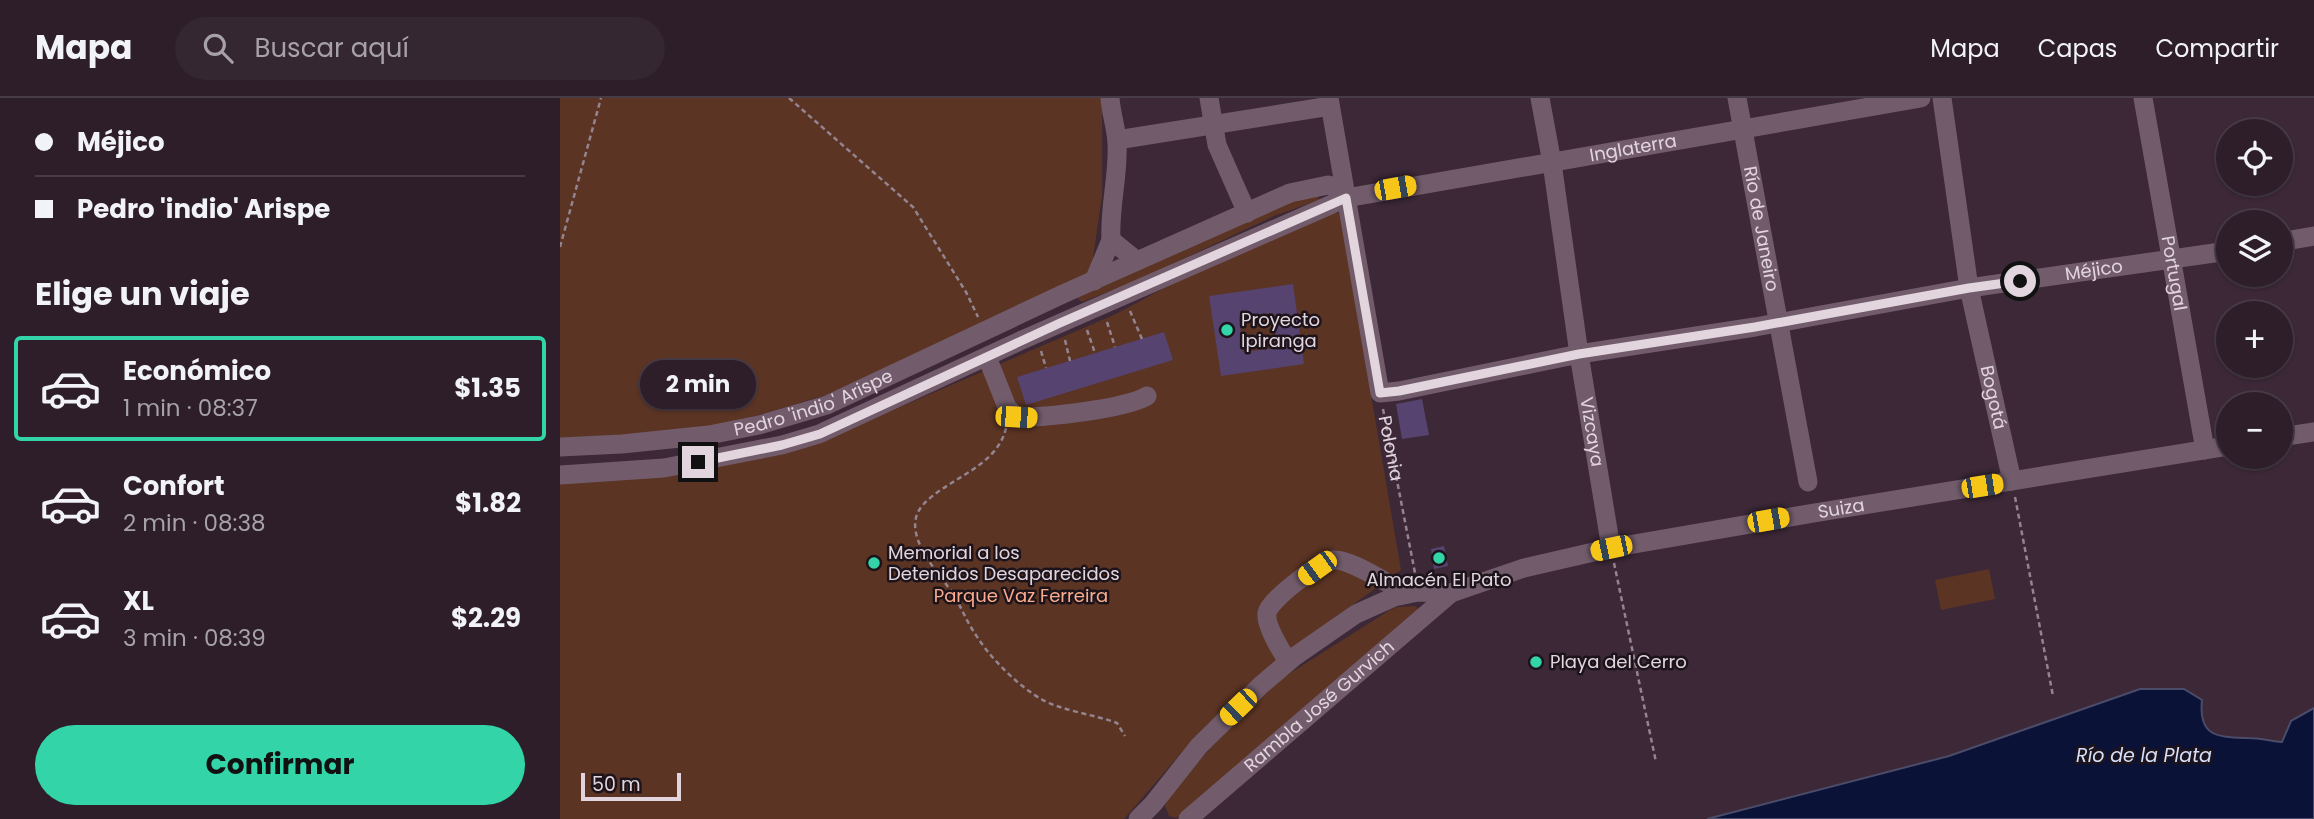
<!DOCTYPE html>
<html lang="es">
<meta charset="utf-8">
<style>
body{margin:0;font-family:Poppins,sans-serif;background:#352731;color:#f1f3f6;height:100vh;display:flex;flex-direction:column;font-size:26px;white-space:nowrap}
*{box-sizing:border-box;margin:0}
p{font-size:23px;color:#a7a2a8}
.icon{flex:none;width:38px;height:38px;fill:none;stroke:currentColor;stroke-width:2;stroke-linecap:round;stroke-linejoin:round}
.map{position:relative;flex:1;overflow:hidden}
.details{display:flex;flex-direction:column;background:#2d1e29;width:560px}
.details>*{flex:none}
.top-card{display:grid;align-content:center;height:154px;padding:0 35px;background:#2d1e29}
.controls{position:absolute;left:1656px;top:21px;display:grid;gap:14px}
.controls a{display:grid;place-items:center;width:77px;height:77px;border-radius:50%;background:#2d1e29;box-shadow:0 2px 5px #0004,0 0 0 2px #483c46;font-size:35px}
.scale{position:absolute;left:21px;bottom:18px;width:100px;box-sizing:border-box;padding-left:7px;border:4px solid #e2d5de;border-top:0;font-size:19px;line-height:24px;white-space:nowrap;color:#e2d5de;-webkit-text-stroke:5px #1d141b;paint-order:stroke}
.end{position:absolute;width:32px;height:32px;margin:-16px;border:9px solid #e2d5de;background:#111;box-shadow:0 0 0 4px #111}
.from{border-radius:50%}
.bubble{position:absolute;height:49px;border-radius:24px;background:#2d1e29;box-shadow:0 2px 5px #0004,0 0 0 2px #483c46;font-size:23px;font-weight:700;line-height:49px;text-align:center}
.car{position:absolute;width:21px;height:42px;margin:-21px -10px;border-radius:9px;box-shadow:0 0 5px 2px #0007;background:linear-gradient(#f5c518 24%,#345 0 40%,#f5c518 0 76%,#345 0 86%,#f5c518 0)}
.top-card b{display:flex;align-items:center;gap:24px;height:66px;font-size:26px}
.top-card b+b{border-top:2px solid #483c46}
.top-card i{width:18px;height:18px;background:#f1f3f6}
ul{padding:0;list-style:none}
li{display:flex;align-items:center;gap:21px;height:105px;margin:0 14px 10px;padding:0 21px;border:4px solid transparent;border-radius:7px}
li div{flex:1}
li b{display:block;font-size:26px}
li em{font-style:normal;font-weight:700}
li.active{border-color:#33d4a8}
li>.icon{width:63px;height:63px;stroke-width:1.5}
h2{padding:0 35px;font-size:32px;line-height:84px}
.cta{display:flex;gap:14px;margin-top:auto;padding:14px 35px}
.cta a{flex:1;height:80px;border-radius:42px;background:#33d4a8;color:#111;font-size:28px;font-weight:700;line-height:80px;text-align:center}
header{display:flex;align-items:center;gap:42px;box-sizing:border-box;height:98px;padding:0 35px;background:#2d1e29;border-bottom:2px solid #483c46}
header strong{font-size:33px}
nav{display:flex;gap:38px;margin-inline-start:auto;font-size:24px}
.search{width:490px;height:63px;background:#352731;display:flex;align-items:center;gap:18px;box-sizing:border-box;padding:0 24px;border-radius:38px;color:#a7a2a8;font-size:26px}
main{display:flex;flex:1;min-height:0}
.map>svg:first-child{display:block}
.green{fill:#5b3424}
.water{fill:#0a1237;stroke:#4b4c69;stroke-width:2}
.building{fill:#56436f;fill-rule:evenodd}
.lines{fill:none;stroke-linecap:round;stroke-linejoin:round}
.path{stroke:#948490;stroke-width:2.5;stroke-dasharray:5 3.5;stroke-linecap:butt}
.minor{stroke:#725c6c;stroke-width:19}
.route{stroke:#e2d5de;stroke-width:9}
.poi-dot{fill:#33d4a8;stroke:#1d141b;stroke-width:2.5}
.labels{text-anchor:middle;stroke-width:5;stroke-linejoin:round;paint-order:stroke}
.street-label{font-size:18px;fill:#e2d5de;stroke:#1d141b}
.poi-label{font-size:18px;fill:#e2d5de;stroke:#1d141b;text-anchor:start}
.park-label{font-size:18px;fill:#fbac8c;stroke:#1d141b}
.water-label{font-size:19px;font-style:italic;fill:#d4dffc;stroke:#1d141b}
</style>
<header>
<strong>Mapa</strong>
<div class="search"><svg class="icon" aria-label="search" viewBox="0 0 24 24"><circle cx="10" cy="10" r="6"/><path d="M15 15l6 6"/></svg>Buscar aquí</div>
<nav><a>Mapa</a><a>Capas</a><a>Compartir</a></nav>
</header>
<main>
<section class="details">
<div class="top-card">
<b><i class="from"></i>Méjico</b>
<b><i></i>Pedro 'indio' Arispe</b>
</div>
<h2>Elige un viaje</h2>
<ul>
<li class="active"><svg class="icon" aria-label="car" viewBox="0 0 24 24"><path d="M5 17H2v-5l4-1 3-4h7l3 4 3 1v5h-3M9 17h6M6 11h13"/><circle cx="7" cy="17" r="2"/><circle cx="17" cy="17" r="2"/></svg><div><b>Económico</b><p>1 min · 08:37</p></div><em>$1.35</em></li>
<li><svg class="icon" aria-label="car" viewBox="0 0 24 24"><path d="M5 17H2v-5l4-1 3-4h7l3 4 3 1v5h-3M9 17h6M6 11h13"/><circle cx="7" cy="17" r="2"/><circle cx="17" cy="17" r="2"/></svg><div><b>Confort</b><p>2 min · 08:38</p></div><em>$1.82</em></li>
<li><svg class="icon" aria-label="car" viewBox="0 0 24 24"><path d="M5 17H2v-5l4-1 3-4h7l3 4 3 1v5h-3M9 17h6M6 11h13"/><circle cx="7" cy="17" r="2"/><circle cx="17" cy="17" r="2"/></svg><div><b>XL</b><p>3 min · 08:39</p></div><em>$2.29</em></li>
</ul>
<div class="cta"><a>Confirmar</a></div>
</section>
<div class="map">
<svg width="1754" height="721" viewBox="0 0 1754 721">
<rect width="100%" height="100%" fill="#3c2837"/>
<g class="green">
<path d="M0 0H542V98L530 181 269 296C226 309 184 323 139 331 94 339 46 339 0 343Z"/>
<path d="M758 98 759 101 756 103 714 118 578 182 522 204 517 200 718 107Z"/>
<path d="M774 115H780L841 472 759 531 634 640 564 721H0V380L296 328 556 216 619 182Z"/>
<path d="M1429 471 1435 501 1381 512 1375 482Z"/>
<path d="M856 508 858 512 678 666 623 716 616 720 609 718 605 708 608 697 671 628 724 579 830 512 837 509Z"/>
</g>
<path class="water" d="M1580 591H1624L1642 602C1638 640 1659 639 1688 640 1700 640 1711 643 1722 644L1731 623 1754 610V721H1147L1389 658Z"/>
<g class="building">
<path d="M733 186 744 266 661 278 649 198ZM713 215 717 250 683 254 679 219Z"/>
<path d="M604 234 613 262 466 307 457 279Z"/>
<path d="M862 301 869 337 842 341 836 306Z"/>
<path d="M884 448 888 468 874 471 871 451Z"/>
</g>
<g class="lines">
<g class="path">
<path d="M229 0 353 109 406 194 418 219"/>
<path d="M0 149 41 0"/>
<path d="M570 213 582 241"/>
<path d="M547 224 555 249"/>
<path d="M527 232 535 255"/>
<path d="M505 242 510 263"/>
<path d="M481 253 486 270"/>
<path id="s1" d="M823 311 856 480"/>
<path d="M446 330C437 370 385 381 362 408 339 436 380 476 394 497 401 509 406 522 414 534 429 559 456 586 481 601 499 612 536 617 557 625L565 638"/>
<path d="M1455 399 1493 598"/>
<path d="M347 461 365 458"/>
<path d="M1054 465 1096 664"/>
</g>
<g class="minor">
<path d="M550 0C551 15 556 29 557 44 559 77 549 109 551 142"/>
<path d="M649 0 657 47 687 115"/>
<path id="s2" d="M769 0 820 295 839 293 1019 256 1195 229 1409 190 1668 153"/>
<path id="s3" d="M980 0 992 65 1019 256 1051 450"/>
<path id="s4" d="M1177 0 1248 384"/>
<path id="s5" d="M1382 0 1409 190 1452 383"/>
<path id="s6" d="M1583 0 1645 352"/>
<path d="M557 42 770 8"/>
<path d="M1720 144 1754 138"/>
<path d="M534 183 551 142 577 163"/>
<path d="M427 259 447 309 456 319C483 320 565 311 587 298"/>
<path d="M1720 339 1754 334"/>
<path id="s7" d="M0 349 62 346 149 337 199 327 267 307 503 196 730 95 768 87 784 91"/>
<path id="s8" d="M0 377 104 370 222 347 259 336 462 242 786 100 1361 0"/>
<path d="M728 563C721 553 705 527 707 515 709 502 760 464 773 462 790 460 829 487 846 495"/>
<path id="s9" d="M578 721 593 706 639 648 700 588 734 559 796 516 834 499 858 494 891 495 964 470 1051 450 1254 415 1668 348"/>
<path id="s10" d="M628 721 891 495"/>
</g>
</g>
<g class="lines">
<path class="route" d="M138 364 222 347 260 336 500 225 786 100 820 295 839 293 1019 256 1195 229 1409 190 1460 183"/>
</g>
<g class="poi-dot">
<circle cx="667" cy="232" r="7"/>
<circle cx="879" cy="460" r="7"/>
<circle cx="314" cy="465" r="7"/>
<circle cx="976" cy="564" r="7"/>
</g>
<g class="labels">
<g class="street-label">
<text dy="6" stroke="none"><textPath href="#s8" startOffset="1132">Inglaterra</textPath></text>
<text dy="6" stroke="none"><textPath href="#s4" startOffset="133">Río de Janeiro</textPath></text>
<text dy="6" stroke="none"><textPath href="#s2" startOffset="1024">Méjico</textPath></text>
<text dy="6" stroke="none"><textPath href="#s6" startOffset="178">Portugal</textPath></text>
<text dy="6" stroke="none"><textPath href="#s5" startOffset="304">Bogotá</textPath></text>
<text dy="6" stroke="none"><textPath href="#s7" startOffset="259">Pedro 'indio' Arispe</textPath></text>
<text dy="6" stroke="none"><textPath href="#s3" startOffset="338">Vizcaya</textPath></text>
<text dy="6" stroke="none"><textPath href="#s1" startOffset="40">Polonia</textPath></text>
<text dy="6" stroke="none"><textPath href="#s9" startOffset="800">Suiza</textPath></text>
<text dy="6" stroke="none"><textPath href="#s10" startOffset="173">Rambla José Gurvich</textPath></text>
</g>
<g class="poi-label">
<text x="681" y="228">Proyecto<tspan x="681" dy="21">Ipiranga</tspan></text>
<text x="328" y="461">Memorial a los<tspan x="328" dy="21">Detenidos Desaparecidos</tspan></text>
<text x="879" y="488" text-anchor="middle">Almacén El Pato</text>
<text x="990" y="570">Playa del Cerro</text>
</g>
<g class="park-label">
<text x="461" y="504">Parque Vaz Ferreira</text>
</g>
<g class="water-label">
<text x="1584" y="664">Río de la Plata</text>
</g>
</g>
</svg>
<div class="controls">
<a><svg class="icon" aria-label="locate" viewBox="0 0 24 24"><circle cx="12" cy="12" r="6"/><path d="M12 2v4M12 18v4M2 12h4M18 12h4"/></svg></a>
<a><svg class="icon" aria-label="layers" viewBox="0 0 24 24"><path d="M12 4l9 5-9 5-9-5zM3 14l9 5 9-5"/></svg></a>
<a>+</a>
<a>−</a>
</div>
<div class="scale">50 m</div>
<i class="end from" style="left:1460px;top:183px"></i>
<i class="end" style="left:138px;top:364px"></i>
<div class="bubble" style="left:80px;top:262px;width:116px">2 min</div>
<i class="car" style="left:835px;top:90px;rotate:80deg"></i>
<i class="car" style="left:456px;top:319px;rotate:93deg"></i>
<i class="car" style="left:1422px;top:388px;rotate:81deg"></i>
<i class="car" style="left:1208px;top:422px;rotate:80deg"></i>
<i class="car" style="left:1051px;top:450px;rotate:258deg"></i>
<i class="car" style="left:757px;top:470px;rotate:234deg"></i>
<i class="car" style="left:678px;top:609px;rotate:226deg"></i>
</div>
</main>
